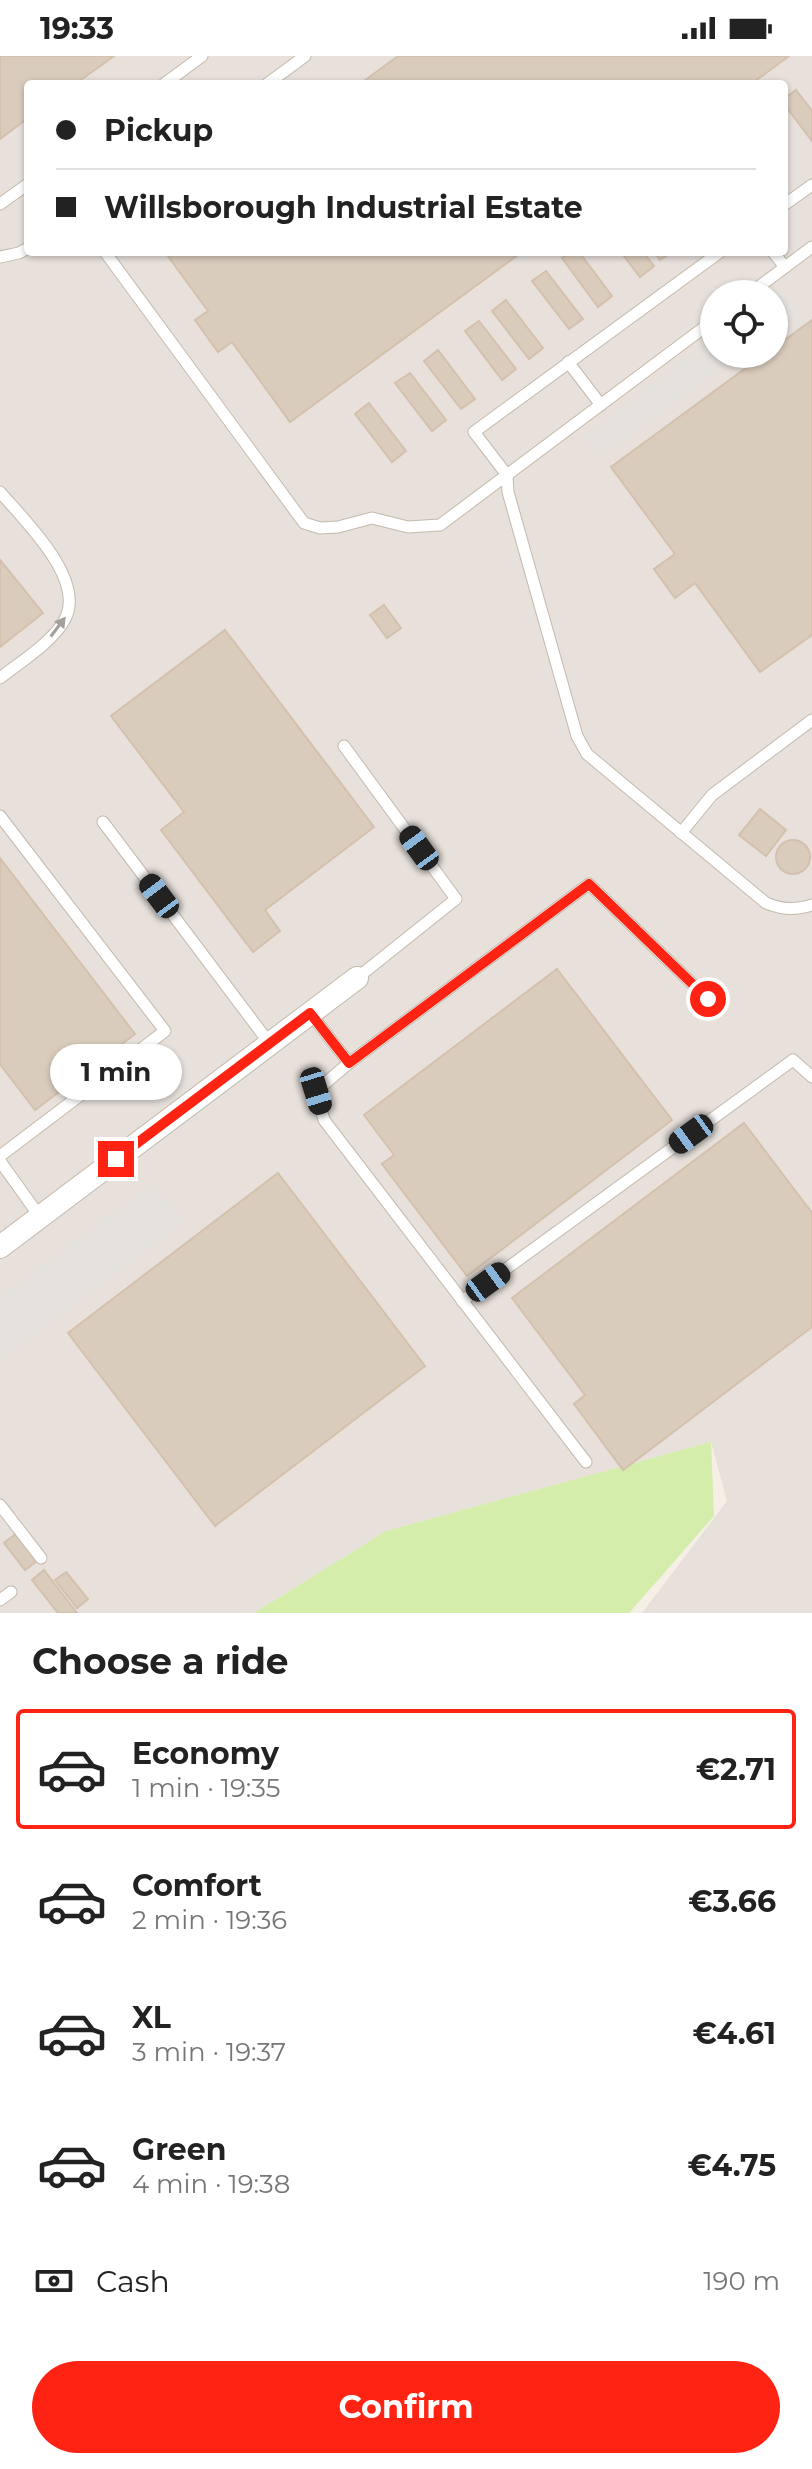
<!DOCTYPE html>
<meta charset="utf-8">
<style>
body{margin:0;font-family:Montserrat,sans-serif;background:#f2f2f2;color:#222;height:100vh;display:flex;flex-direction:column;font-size:30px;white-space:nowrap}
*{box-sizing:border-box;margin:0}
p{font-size:26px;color:#767676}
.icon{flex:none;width:44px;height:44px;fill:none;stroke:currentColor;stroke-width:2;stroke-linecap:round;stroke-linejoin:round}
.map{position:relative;height:1557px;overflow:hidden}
.side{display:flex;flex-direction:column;background:#fff;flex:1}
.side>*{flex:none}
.hud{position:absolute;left:24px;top:24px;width:764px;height:176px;border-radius:8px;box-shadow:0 2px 6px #0004;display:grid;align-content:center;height:176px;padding:0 32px;background:#fff}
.tools{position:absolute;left:700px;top:224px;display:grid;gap:16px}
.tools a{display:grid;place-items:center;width:88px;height:88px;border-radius:50%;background:#fff;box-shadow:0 2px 6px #0004;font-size:40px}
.end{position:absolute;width:36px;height:36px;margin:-18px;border:10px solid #ff2313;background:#fff;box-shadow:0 0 0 4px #fff}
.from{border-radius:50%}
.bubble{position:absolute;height:56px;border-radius:28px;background:#fff;box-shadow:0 2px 6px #0004;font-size:26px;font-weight:700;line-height:56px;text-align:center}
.car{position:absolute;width:24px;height:48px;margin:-24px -12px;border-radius:10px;box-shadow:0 0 6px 2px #0007;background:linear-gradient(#222 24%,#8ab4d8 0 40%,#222 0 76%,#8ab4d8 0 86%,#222 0)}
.hud b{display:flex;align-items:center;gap:28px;height:76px;font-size:30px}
.hud b+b{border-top:2px solid #e0e0e0}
.hud i{width:20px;height:20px;background:#222}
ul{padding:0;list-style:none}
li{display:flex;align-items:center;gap:24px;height:120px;margin:0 16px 12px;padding:0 16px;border:4px solid transparent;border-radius:8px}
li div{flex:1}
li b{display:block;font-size:30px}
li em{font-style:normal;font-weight:700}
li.selected{border-color:#ff2313}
li>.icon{width:72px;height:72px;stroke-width:1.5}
h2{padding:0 32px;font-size:36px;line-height:96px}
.pay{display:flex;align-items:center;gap:20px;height:88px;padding:0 32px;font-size:30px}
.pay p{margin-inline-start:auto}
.button{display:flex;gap:16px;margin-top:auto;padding:16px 32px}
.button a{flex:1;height:92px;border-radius:48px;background:#ff2313;color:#fff;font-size:32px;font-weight:700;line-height:92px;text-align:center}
.status{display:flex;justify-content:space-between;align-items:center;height:56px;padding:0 40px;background:#fff;direction:ltr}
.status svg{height:22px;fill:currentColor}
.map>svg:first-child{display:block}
.industrial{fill:#e7e0db;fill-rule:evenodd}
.green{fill:#d5edab}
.parking{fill:#e5e2de}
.building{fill:#daccbd;stroke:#d3c1ad;stroke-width:2}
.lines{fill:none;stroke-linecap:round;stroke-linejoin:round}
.lane-casing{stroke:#c4b9ab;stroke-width:13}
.street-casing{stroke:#c4b9ab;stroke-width:24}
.lane{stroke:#fff;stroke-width:11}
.street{stroke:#fff;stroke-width:22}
.oneway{fill:#a49f9a}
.route{stroke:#ff2313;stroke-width:10}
</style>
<div class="status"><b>19:33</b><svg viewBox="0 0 49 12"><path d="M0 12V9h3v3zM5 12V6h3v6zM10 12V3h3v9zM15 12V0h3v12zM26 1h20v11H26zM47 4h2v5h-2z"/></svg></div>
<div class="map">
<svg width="812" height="1557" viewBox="0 0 812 1557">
<rect width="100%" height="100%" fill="#f5efe6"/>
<path class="industrial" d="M0 0H812V1557H642L727 1445 711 1386 386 1475 254 1557H0ZM28 28H784V196H28ZM714 238H774V298H714Z"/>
<path class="green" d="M711 1386 714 1460 629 1557H254L386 1475Z"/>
<g class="parking">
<path d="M778 233 795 255 774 271V238H772Z"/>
<path d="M714 282V298H738L600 402 584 381Z"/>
<path d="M153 1128 182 1167 0 1304V1242Z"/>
</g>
<g class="building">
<path d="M0 0H114L75 28H28V62L0 83Z"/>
<path d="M398 0H789L751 28H360Z"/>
<path d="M796 34 812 55V85L784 48V43Z"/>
<path d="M165 196H522L290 366 232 286 218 296 195 264 208 255Z"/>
<path d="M570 196H579L612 240 598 251 562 202Z"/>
<path d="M621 196H643L654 210 640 221Z"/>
<path d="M654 196H672L660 204Z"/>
<path d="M546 215 583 263 569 273 532 225Z"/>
<path d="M506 244 543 292 529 303 492 255Z"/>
<path d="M812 264V579L760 616 695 527 675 542 654 513 675 498 611 411 765 298H774V292Z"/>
<path d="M479 265 516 313 502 324 465 275Z"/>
<path d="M438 294 475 343 461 353 424 305Z"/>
<path d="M410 317 446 364 432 375 395 327Z"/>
<path d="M369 347 406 395 392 406 355 358Z"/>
<path d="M0 504 43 557 0 591Z"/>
<path d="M384 549 401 572 387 582 370 559Z"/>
<path d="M225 574 374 771 265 854 280 875 253 896 161 774 184 756 111 660Z"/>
<path d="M760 753 786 774 766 800 739 779Z"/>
<circle cx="793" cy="801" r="17"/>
<path d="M0 802 135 978 35 1054 0 1008Z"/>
<path d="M557 913 672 1064 467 1220 382 1108 394 1099 364 1059Z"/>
<path d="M744 1067 812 1157V1271L623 1414 574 1348 585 1339 512 1242Z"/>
<path d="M278 1117 425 1310 215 1470 68 1277Z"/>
<path d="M16 1478 37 1505 25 1514 4 1487Z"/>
<path d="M44 1514 77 1557H58L32 1524Z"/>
<path d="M66 1516 88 1543 77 1552 55 1524Z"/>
</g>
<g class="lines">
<defs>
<g id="lane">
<path d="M164 28 202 0"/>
<path d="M267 28 305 0"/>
<path d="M0 148 28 128"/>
<path d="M784 149 812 129"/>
<path d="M105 196 304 467 320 472 338 471 372 462 408 471 440 469 714 264"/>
<path d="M720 196 474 376 507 419 508 436 577 680 587 698 766 847C783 854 795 854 812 849"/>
<path d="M773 196 785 211"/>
<path d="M0 201 19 197 28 192"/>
<path d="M749 238 812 191"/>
<path d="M568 306 601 349"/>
<path d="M0 436C24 464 86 523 65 563 54 585 19 607 0 622"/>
<path d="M344 690 456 843 357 922"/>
<path d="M0 760 165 975 0 1100"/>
<path d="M103 766 270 988"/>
<path d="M681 777 712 739 812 664"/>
<path d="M310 957 349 1007"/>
<path d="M0 1105 40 1161"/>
<path d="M462 1245 793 1004 812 1021"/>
<path d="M586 1406 324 1064 316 1035 349 1007 589 828 708 943"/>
<path d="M0 1449 41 1502"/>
<path d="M0 1544 11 1536"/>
</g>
<path id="street" d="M0 1191 357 922"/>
</defs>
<use href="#lane" class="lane-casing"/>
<use href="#street" class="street-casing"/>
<use href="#lane" class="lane"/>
<use href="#street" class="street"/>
</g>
<defs><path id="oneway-solid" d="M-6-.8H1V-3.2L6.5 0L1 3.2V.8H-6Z" transform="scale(2)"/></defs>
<use class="oneway" href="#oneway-solid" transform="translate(58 571) rotate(-53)"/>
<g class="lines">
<path class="route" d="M116 1103 310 957 349 1007 589 828 708 943"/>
</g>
</svg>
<div class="tools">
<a><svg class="icon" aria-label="locate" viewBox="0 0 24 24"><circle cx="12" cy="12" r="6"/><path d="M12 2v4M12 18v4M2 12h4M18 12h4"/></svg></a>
</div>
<i class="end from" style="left:708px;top:943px"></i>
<i class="end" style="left:116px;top:1103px"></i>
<div class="bubble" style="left:50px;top:988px;width:132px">1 min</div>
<i class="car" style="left:419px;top:792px;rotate:324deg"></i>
<i class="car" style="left:159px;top:840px;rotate:323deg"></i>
<i class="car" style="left:316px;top:1035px;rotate:163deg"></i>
<i class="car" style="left:691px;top:1078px;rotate:234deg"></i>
<i class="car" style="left:488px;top:1226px;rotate:54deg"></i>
<div class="hud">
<b><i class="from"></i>Pickup</b>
<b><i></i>Willsborough Industrial Estate</b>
</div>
</div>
<section class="side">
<h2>Choose a ride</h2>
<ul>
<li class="selected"><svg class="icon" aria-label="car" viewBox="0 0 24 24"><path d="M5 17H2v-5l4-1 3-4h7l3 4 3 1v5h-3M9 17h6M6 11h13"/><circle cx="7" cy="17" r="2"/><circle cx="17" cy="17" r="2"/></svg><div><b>Economy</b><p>1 min · 19:35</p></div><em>€2.71</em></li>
<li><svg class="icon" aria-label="car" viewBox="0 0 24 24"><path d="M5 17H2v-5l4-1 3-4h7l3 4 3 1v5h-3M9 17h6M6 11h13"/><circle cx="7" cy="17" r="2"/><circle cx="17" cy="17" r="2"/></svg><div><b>Comfort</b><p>2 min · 19:36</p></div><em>€3.66</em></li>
<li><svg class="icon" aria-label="car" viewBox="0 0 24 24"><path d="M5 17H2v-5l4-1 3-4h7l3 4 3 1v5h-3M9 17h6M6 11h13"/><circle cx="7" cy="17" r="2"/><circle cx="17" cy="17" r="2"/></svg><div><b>XL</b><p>3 min · 19:37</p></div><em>€4.61</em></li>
<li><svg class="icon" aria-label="car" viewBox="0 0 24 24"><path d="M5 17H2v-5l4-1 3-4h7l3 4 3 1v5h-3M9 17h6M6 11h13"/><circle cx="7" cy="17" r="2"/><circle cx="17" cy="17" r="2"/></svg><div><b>Green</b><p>4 min · 19:38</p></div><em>€4.75</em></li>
</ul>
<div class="pay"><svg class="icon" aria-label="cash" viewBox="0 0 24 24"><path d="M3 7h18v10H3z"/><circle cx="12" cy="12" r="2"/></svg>Cash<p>190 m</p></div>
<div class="button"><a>Confirm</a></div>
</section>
